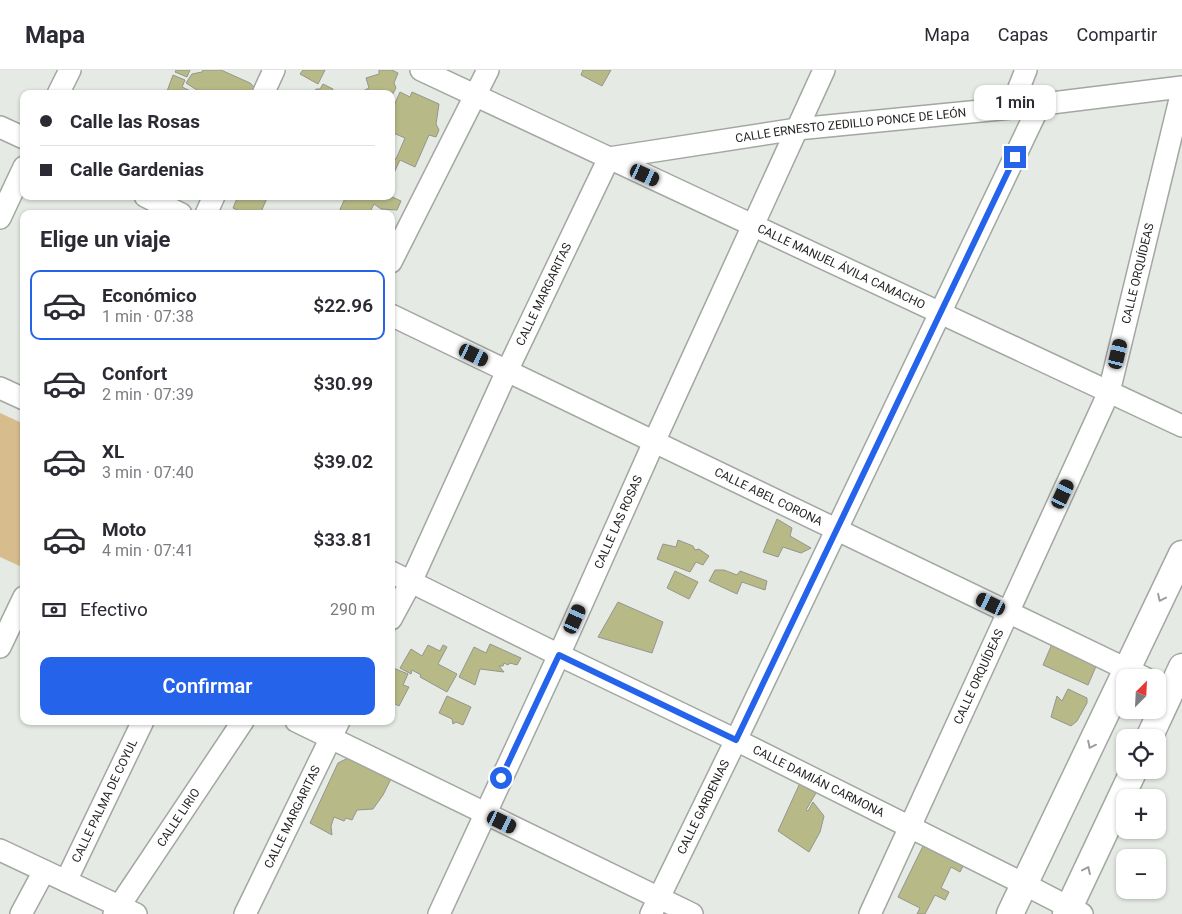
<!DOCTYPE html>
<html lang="es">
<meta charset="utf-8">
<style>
body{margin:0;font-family:Roboto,sans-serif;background:#f7f7f7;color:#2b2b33;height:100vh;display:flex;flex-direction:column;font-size:19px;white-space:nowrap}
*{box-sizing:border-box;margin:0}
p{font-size:16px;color:#7c7c81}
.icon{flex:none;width:28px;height:28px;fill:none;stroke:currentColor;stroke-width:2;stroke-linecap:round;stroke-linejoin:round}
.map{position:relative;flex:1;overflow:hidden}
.panel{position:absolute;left:20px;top:140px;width:375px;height:515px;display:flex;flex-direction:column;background:#fff;border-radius:10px;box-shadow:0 1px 4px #0004}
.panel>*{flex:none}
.hud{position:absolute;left:20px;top:20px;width:375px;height:110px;border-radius:10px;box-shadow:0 1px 4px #0004;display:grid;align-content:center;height:110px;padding:0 20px;background:#fff}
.needle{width:32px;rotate:24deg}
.fabs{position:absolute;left:1116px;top:599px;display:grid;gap:10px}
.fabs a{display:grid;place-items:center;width:50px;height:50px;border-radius:10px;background:#fff;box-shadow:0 1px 4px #0004;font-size:25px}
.end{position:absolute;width:22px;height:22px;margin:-11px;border:6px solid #2563eb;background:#fff;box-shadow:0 0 0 2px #fff}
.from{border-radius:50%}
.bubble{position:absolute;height:35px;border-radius:10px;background:#fff;box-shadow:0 1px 4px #0004;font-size:16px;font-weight:600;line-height:35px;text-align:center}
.car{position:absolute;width:15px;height:30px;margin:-15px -8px;border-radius:6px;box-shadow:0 0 4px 1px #0007;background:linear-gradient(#222 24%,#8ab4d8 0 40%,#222 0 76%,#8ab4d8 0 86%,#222 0)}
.hud b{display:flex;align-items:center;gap:18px;height:48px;font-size:19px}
.hud b+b{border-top:1px solid #e1e1e2}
.hud i{width:12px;height:12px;background:#2b2b33}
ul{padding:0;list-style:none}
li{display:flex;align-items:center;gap:15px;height:70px;margin:0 10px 8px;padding:0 10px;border:2px solid transparent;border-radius:10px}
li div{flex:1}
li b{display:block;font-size:19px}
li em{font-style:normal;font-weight:600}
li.active{border-color:#2563eb}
li>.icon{width:45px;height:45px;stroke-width:1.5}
h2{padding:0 20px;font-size:22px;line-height:60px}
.pay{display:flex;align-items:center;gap:12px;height:55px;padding:0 20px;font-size:19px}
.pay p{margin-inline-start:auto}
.cta{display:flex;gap:10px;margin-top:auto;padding:10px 20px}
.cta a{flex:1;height:58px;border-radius:10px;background:#2563eb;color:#fff;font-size:20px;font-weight:600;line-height:58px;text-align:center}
header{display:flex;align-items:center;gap:30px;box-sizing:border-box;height:70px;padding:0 25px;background:#fff;border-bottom:1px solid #e1e1e2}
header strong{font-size:24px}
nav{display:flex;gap:28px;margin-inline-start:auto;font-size:18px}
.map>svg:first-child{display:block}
.park{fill:#d7bc8e}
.building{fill:#b7ba86;stroke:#95958e}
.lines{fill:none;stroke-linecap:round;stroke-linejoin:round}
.minor-casing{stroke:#a2a7a1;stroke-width:24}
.tertiary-casing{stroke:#a2a7a1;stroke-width:29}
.minor{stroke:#fff;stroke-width:21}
.tertiary{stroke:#fff;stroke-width:26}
.oneway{stroke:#9c9d9c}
.route{stroke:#2563eb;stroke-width:6}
.labels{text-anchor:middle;stroke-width:4;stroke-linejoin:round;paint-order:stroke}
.street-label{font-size:12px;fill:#242623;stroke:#fff}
</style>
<header>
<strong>Mapa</strong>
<nav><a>Mapa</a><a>Capas</a><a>Compartir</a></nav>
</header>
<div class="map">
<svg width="1182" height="844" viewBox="0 0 1182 844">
<rect width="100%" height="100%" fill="#e5ebe4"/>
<path class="park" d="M0 343 24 354V498L0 487Z"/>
<g class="building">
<path d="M176 0H190L187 7 175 2Z"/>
<path d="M203 0H221L250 13 254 17 251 24H201L200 22 186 13 192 4 202 2Z"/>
<path d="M303 0H325L318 14 300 4Z"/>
<path d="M379 0H392L398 3 394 13 396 18 391 27V24H362L363 21 369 18 366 8 379 4Z"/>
<path d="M583 0H611L602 16 581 5Z"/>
<path d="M173 5 185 10 182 17 197 24H166Z"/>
<path d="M323 14 333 19 331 24H313L316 19H320Z"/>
<path d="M400 22 410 27 412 22 439 34 436 54 439 60 436 67 429 65 415 97 400 90 393 105 391 104V87L396 89 405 68 391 62V42Z"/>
<path d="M238 126H268L260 144H246L233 138Z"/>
<path d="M346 126H390L401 131 397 140 381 139 374 134 369 144H338Z"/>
<path d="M777 449 792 458 790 466 811 478 801 483 783 477 778 487 763 482Z"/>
<path d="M678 470 693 476 695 480 699 479 709 486 703 495 696 492 690 502 657 489 663 474 676 477Z"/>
<path d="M715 500H724L737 505 740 501 767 511 765 520 742 512 737 524 709 511Z"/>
<path d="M675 501 698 512 689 529 667 518Z"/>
<path d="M618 532 663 552 652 583 598 567Z"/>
<path d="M490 574 521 588 517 595 510 593 508 595 504 593 503 596H499L504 602 480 599 475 615 459 607 474 577 486 583Z"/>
<path d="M1052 574 1097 594 1088 615 1043 595Z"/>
<path d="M428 575 440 581 443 575 447 577 438 594 457 604 447 622 420 607 421 605 412 600 411 604 400 598 411 579 422 586Z"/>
<path d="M391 597 408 604 403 615 409 617 399 636 391 632Z"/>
<path d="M1068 619 1087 628V633L1077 651 1071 656 1051 647 1057 626 1062 631Z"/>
<path d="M447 626 471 637 463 655 456 652 453 654 452 649 439 643Z"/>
<path d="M348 688 391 709 383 725 373 739 357 740 352 750 346 748 344 751 334 747 331 756 332 765 310 753 338 693Z"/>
<path d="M800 713 816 723 806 740 808 741 813 732 824 746 820 762 809 782 778 761Z"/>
<path d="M926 770 964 794 960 802 951 797 941 818 949 822 945 830 935 825 925 844H917L920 838 898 827Z"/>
</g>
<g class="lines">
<defs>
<g id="minor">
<path id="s1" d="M421 0 1182 356"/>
<path d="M58 24 70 0"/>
<path d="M263 24 274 0"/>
<path d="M1011 38 1026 0"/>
<path d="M0 57 24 68"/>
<path id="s2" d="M609 88 797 59 1011 38 1182 17"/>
<path d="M145 126 181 144"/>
<path d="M206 144 214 126"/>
<path d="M0 148 24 97"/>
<path d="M391 192 488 0"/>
<path id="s3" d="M391 245 1145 608"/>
<path d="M0 318 24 329"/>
<path id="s4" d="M391 502 559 585 736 670 1024 814 1082 844"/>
<path id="s5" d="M391 549 411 512 507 301 609 88"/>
<path d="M0 577 24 527"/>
<path d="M296 651 692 844"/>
<path d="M0 780 136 844"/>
<path id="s6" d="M66 811 143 651"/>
<path d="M21 844 44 801"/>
<path id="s7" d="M114 844 243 651"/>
<path id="s8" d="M245 844 339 651"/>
<path id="s9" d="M439 844 559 585 654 372 824 0"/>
<path id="s10" d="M651 844 736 670 1040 34"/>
<path id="s11" d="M870 844 1109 322 1182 21"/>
</g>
<g id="tertiary">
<path d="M1149 668 1182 597"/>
<path d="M1010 844 1182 484"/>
<path d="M1066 844 1134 700"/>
</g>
</defs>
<use href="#minor" class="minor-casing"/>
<use href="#tertiary" class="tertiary-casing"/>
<use href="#minor" class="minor"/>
<use href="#tertiary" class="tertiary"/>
</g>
<defs><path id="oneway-chevron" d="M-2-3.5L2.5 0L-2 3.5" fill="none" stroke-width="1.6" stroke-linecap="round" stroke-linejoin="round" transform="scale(1.25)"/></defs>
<g class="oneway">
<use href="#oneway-chevron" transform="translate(1161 528) rotate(115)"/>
<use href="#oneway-chevron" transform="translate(1091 675) rotate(116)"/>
<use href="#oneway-chevron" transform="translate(1087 800) rotate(-65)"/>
</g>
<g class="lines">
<path class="route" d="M501 708 559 585 736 670 1015 87"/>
</g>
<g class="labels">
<g class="street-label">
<text dy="4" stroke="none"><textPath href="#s2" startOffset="244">CALLE ERNESTO ZEDILLO PONCE DE LEÓN</textPath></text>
<text dy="4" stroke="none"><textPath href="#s1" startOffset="464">CALLE MANUEL ÁVILA CAMACHO</textPath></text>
<text dy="4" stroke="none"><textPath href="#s11" startOffset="696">CALLE ORQUÍDEAS</textPath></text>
<text dy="4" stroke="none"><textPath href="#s5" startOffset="359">CALLE MARGARITAS</textPath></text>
<text dy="4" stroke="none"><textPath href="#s3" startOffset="419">CALLE ABEL CORONA</textPath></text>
<text dy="4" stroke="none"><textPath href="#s9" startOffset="431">CALLE LAS ROSAS</textPath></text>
<text dy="4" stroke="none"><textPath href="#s11" startOffset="261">CALLE ORQUÍDEAS</textPath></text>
<text dy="4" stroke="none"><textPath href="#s4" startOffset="476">CALLE DAMIÁN CARMONA</textPath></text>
<text dy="4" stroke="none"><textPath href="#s6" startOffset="89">CALLE PALMA DE COYUL</textPath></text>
<text dy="4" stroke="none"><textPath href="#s10" startOffset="119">CALLE GARDENIAS</textPath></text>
<text dy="4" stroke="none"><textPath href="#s7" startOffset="116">CALLE LIRIO</textPath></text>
<text dy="4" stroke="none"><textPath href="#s8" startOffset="108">CALLE MARGARITAS</textPath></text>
</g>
</g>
</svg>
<div class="fabs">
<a><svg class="needle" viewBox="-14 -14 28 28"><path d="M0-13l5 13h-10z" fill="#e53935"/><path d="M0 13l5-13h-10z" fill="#7c7c81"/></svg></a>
<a><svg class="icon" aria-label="locate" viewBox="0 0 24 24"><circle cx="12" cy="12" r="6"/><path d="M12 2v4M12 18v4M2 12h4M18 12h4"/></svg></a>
<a>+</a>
<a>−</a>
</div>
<i class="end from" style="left:501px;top:708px"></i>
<i class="end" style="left:1015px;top:87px"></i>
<div class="bubble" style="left:974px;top:15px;width:82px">1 min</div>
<i class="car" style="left:645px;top:105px;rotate:115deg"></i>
<i class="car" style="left:1118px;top:284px;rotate:13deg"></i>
<i class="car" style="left:474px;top:285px;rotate:116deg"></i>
<i class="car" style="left:1063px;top:424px;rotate:25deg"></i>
<i class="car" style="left:991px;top:534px;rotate:296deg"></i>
<i class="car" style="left:575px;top:549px;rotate:24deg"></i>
<i class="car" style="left:502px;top:752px;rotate:116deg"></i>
<div class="hud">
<b><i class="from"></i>Calle las Rosas</b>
<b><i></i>Calle Gardenias</b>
</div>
<section class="panel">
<h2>Elige un viaje</h2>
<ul>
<li class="active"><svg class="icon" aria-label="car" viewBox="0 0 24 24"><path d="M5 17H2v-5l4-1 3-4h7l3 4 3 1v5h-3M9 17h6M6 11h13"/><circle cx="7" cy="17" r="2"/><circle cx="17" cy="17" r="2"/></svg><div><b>Económico</b><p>1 min · 07:38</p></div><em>$22.96</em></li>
<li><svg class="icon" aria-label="car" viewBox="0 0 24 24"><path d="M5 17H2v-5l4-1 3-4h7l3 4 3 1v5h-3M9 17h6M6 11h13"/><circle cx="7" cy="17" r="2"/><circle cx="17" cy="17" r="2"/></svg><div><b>Confort</b><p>2 min · 07:39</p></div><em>$30.99</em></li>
<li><svg class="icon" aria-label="car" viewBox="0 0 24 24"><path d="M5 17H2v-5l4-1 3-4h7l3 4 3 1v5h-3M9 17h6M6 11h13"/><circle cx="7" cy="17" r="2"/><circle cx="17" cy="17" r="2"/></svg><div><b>XL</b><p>3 min · 07:40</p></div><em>$39.02</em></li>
<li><svg class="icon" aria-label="car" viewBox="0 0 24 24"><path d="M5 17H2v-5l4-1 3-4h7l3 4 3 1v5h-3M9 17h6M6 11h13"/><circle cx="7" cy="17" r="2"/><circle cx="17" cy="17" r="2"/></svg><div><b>Moto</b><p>4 min · 07:41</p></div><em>$33.81</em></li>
</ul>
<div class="pay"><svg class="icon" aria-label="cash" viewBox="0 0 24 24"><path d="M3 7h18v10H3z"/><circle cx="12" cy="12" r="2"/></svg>Efectivo<p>290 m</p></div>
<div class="cta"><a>Confirmar</a></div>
</section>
</div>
